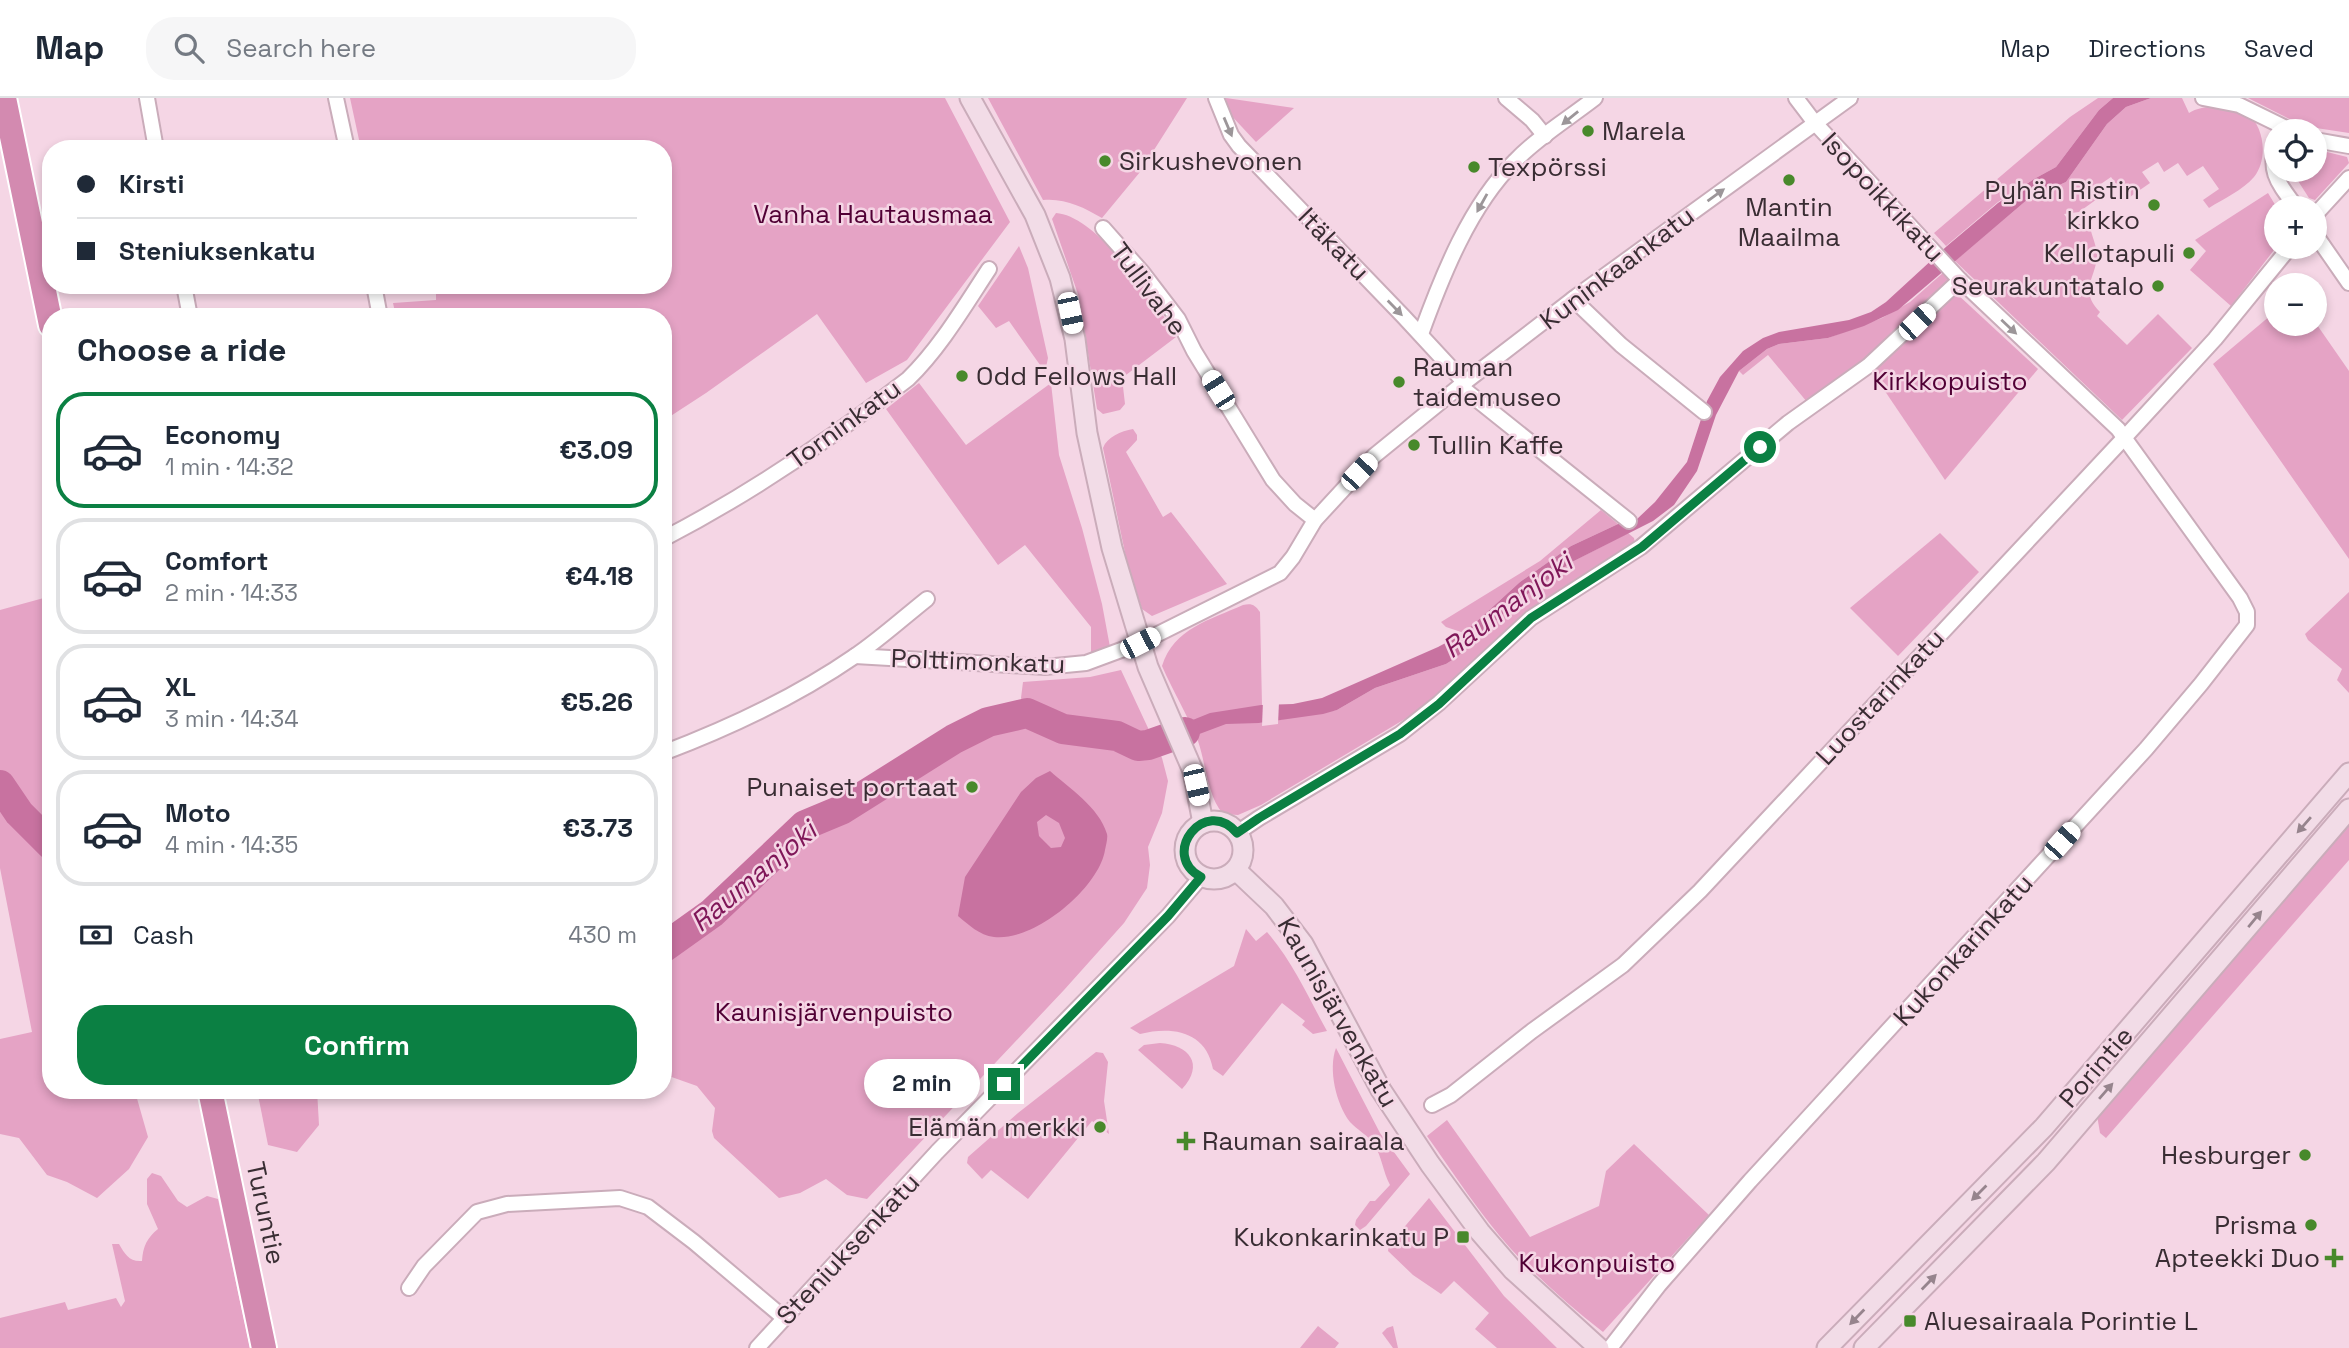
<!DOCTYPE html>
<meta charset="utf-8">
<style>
body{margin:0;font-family:"Space Grotesk",sans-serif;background:#f6f6f7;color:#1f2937;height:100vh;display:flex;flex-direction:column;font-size:26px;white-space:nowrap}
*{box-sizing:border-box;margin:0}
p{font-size:23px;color:#747a83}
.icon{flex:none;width:38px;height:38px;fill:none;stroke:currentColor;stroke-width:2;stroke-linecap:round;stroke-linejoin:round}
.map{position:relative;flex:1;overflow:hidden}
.drawer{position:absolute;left:42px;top:210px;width:630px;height:791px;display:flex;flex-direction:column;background:#fff;border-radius:28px;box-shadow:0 4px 10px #0003}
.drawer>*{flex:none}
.banner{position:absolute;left:42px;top:42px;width:630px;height:154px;border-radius:28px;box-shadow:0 4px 10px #0003;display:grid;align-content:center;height:154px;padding:0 35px;background:#fff}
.tools{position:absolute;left:2264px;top:21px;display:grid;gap:14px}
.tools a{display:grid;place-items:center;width:63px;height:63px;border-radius:50%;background:#fff;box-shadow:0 4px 10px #0003;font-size:35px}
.end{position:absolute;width:32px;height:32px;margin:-16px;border:9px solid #0b8043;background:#fff;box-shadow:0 0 0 4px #fff}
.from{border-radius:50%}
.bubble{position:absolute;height:49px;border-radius:24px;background:#fff;box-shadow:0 4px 10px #0003;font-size:23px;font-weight:800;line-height:49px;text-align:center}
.car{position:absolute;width:21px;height:42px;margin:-21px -10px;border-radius:9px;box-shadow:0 0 5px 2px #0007;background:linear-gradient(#fff 24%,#345 0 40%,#fff 0 76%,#345 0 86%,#fff 0)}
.banner b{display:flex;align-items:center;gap:24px;height:66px;font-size:26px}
.banner b+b{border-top:2px solid #e0e1e3}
.banner i{width:18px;height:18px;background:#1f2937}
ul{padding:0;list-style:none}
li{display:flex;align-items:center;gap:21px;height:116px;margin:0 14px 10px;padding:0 21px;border:4px solid #e0e1e3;border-radius:28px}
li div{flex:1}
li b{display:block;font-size:26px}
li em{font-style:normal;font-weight:800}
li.on{border-color:#0b8043}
li>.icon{width:63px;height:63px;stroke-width:1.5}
h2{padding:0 35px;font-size:32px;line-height:84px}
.pay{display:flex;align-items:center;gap:18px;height:77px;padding:0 35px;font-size:26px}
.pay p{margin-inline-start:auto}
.primary-button{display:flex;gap:14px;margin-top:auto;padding:14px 35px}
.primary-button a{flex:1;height:80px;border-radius:28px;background:#0b8043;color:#fff;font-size:28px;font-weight:800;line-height:80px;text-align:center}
header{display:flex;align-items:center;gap:42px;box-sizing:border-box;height:98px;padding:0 35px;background:#fff;border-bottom:2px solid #e0e1e3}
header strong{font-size:33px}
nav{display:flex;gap:38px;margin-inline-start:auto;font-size:24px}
.search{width:490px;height:63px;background:#f6f6f7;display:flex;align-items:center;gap:18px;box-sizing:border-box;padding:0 24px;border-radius:28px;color:#747a83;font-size:26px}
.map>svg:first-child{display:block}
.green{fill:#e5a3c5}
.water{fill:#c872a0;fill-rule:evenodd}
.pier{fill:#f5d6e5}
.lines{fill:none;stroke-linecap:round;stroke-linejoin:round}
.river{stroke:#c872a0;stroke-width:30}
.street-casing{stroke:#caacba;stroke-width:18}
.secondary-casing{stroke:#caacba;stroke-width:23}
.highway-casing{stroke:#fff;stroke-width:28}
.street{stroke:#fff;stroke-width:14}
.secondary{stroke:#f2dce7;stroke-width:19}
.highway{stroke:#d38ab0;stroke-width:24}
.oneway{fill:#9c9699}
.oneway2{fill:#96848d}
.route{stroke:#0b8043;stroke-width:9}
.poi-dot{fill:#48892b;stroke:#f5d6e5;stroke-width:2.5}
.labels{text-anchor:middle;stroke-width:5;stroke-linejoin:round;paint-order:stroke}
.poi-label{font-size:26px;fill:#392d33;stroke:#f5d6e5;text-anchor:end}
.street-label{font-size:26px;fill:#392d33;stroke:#f5d6e5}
.park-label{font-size:26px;fill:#510035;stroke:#f5d6e5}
.water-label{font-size:28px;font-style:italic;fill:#7f1658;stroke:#f5d6e5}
</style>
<header>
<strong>Map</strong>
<div class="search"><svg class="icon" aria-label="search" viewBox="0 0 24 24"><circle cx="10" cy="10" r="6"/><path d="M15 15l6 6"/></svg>Search here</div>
<nav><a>Map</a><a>Directions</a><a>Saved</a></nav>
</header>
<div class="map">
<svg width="2349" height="1250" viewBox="0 0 2349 1250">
<rect width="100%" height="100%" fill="#f5d6e5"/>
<g class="green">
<path d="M350 0H945L1010 124 907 262 866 285 817 216 706 295 663 323V219H396L393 205 436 202V187H663V51H361Z"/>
<path d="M988 0H1187L1140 74 1102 120C1083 109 1065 100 1043 102Z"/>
<path d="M1226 0 1294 10 1256 44 1227 13Z"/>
<path d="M2098 0H2113L2099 12 2056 69 2034 81 1998 104 1946 148 1934 135 2070 19Z"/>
<path d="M2151 0H2182L2189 15C2202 6 2234 6 2247 15 2265 29 2268 62 2254 79 2243 92 2223 101 2209 110L2203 102 2219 91 2203 68 2187 78 2178 65 2164 74 2158 64 2142 74 2150 85 2127 101 2111 79 2092 92 2097 101 2079 114 2064 116 2071 126H2081L2091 133C2093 141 2098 152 2097 161 2093 184 2080 193 2100 214L2097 218 2127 247 2158 216 2192 250 2122 322 1955 163 2028 101 2066 84 2107 26 2126 9Z"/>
<path d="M2248 0H2349V35L2303 28Z"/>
<path d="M2315 51 2347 59 2349 65 2315 102 2309 100 2291 72H2315Z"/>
<path d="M2268 95 2277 110V148L2231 208 2190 172 2206 153 2195 142Z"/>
<path d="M1056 115C1096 117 1158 205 1176 239L1122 280 1125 306 1120 312 1103 316 1097 311 1079 199 1052 121Z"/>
<path d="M1019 148 1028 170 1048 260 1045 274 1009 223 996 230 978 208Z"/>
<path d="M1944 174 1953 184 1883 248 1807 304 1768 257 1743 277 1739 273 1767 251 1779 246 1828 240 1882 220 1910 204Z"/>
<path d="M1956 195 2038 271 1945 382 1872 274Z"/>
<path d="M2277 212V226L2315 224 2349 273V461L2213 266Z"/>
<path d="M919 285 966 347 1051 285 1059 357 1082 430 1102 506 1110 549 1091 557V529L1025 447 998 467 886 311Z"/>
<path d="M1133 331 1137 337V342L1126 354 1163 419 1171 414 1227 486 1152 518 1142 511 1127 464 1103 350C1107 339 1121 333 1133 331Z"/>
<path d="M1601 412 1618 426 1571 448 1520 484 1464 535 1446 529 1441 524 1540 463Z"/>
<path d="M1628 435 1634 440 1635 445 1528 514 1415 615 1261 707 1238 717 1223 716C1207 697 1206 666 1198 643 1188 618 1173 593 1162 568 1174 530 1210 522 1243 507 1252 505 1255 507 1260 514L1262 607 1259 625 1337 612 1375 590 1446 566 1457 559 1514 506 1572 464Z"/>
<path d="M1940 435 1979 474 1898 558 1850 510Z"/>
<path d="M2349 494V595L2337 582 2342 571 2308 542 2305 536Z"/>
<path d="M51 498V992H140L136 997 148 1039 129 1071 97 1100 67 1084 47 1077 19 1040 0 1036V941L32 934 0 770V512Z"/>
<path d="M1121 572 1162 660 1168 683 1162 715 1148 749 1150 767 1147 790 1124 825 1064 892 867 1101 847 1097 826 1081 800 1095 779 1100 714 1040 712 1033 715 1010 697 988 663 976V857L694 837 801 738 849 714 981 633 1027 626 1021 600 1023 584 1090 579Z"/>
<path d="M2349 721V762L2106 1040 2100 1035 2097 1017Z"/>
<path d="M1246 831 1256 843 1267 834C1293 864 1308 899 1327 933L1313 936 1302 927 1305 923 1282 905 1223 978 1213 971C1206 933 1172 928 1140 936L1130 930 1234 868Z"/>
<path d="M1160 945C1189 947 1205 966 1182 991L1138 952 1144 947Z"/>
<path d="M1336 950 1380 1035 1410 1076 1366 1128 1360 1132 1355 1127 1356 1122 1370 1103H1375L1390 1087C1383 1074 1382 1059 1374 1046 1368 1037 1357 1032 1350 1024 1336 1006 1328 971 1336 950Z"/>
<path d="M1096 954 1103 955 1108 964 1104 1003 1109 1036 1092 1023 1028 1101 991 1072 982 1081 967 1065 968 1059 1018 1015Z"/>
<path d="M257 992H317L319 1027 297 1054 268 1047Z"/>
<path d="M1447 1022 1530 1139 1599 1108 1606 1073 1634 1046 1709 1117 1603 1234C1571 1209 1539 1181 1511 1151 1480 1116 1454 1076 1427 1038Z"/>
<path d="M152 1075 161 1078 178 1103 187 1109 207 1098 218 1101 250 1250H0V1220L65 1204 68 1212 116 1200 121 1209 125 1203 112 1146H119C125 1156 129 1164 142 1163 143 1148 147 1140 158 1131L147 1106V1081Z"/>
<path d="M1429 1100 1504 1198 1557 1250H1497L1475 1231 1489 1215 1454 1183 1441 1196 1413 1177 1388 1153 1389 1147Z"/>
<path d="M1318 1228 1339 1245 1335 1250H1300Z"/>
<path d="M1393 1228 1398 1250H1393L1382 1235 1387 1230Z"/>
</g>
<g class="water">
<path d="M2113 0H2151L2126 9 2107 26 2066 84 2028 101 1898 212 1864 228 1828 240 1779 246 1767 251 1739 273 1716 317 1697 373 1674 407 1653 423 1572 464 1514 506 1457 559 1446 566 1375 590 1337 612 1323 616 1259 625 1226 626 1162 650 1148 647 1163 634 1210 615 1261 607 1293 606 1322 600 1438 549 1464 535 1520 484 1571 448 1618 426 1636 422 1655 404 1687 364 1707 303 1720 279 1743 253 1763 240 1779 234 1849 222 1871 214 1886 204 1947 148 1998 105 2034 81 2056 69 2099 12Z"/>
<path d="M1050 673C1069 690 1099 709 1107 736 1108 740 1106 747 1105 752 1099 790 1034 844 994 839 979 837 969 827 958 818L965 779 1021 694 1036 680ZM1046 717 1059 725 1065 740 1061 749 1051 750 1039 738 1037 724Z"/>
</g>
<g class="pier">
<path d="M1263 603 1279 604 1278 626 1262 628Z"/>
<path d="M1185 623 1194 643 1161 653 1154 638 1162 631Z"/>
</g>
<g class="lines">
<g class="river">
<path d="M0 687 19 715 51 747"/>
<path d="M663 850 712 815 805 727 841 712 954 641 988 624 1027 615 1063 631 1117 638 1138 648 1148 647 1185 634"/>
</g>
<defs>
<g id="street">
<path d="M147 0 156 51"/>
<path d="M336 0 347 51"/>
<path d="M1216 0 1231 37 1239 48 1403 218 1465 285"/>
<path d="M1506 0 1532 22 1545 38"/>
<path d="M2203 0 2239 7 2292 33"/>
<path d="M2277 41C2267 74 2278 85 2297 110"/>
<path d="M2315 42 2349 48"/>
<path d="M2315 117 2349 80"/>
<path d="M1103 130 1142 174 1178 221 1194 253 1273 382 1295 406 1315 422"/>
<path d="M2315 136 2349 185"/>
<path d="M184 187 190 219"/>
<path d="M374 187 380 219"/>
<path d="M1573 201 1621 247 1704 314"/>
<path d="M1421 236C1442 178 1470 107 1515 63 1538 39 1568 21 1595 0"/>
<path d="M1460 288 1629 423"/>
<path d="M663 441C750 396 831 341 908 281 940 250 964 209 989 171"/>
<path d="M855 558 1045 569 1086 565 1140 545 1280 475 1293 459 1315 422 1374 358 1460 288 1577 198 1850 0"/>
<path d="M663 655C729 630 797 598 855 558 880 541 903 520 927 501"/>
<path d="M1237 735 1259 720 1400 636 1439 605 1531 520 1641 449 1788 325 1868 268 1960 182"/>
<path d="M1432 1007 1451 997 1532 933 1623 867 1700 793 2125 339 2215 241 2290 149"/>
<path d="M409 1190 424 1168 477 1114 507 1106 620 1100 648 1109 694 1144 784 1220"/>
<path d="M757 1250 937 1054 1168 818 1201 779"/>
<path d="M1610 1250 1659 1187 1750 1083 2146 651 2201 586 2247 527V514L2240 500 2118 331 1960 182 1815 25 1796 0"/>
</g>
<g id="secondary">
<path d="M970 0 1035 117 1060 180 1075 241 1087 335 1112 450 1148 569 1193 673 1203 725"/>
<circle cx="1214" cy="752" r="29"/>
<path d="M1236 772 1274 808 1303 846 1381 992 1430 1066 1480 1134 1513 1172 1599 1250"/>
<path d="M1827 1250 2044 1029 2349 675"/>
<path d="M1864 1250 2046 1064 2349 711"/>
</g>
<g id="highway">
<path d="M4 0 51 227"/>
<path d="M210 992 264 1250"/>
</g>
</defs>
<use href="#street" class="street-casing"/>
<use href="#secondary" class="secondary-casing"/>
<use href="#highway" class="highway-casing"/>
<use href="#street" class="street"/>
<use href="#secondary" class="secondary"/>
<use href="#highway" class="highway"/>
</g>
<defs><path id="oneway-solid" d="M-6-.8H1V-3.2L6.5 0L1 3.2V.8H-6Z" transform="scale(1.75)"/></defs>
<g class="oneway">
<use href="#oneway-solid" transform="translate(1570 20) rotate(141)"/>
<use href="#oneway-solid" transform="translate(1228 29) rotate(67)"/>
<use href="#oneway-solid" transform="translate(1716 97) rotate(-36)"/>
<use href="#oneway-solid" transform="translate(1482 105) rotate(119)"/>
<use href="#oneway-solid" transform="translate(1395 210) rotate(46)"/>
<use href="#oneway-solid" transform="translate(2009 229) rotate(43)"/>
</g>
<g class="oneway2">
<use href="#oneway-solid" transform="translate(2304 727) rotate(131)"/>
<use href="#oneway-solid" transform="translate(2255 821) rotate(-50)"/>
<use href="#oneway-solid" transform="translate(2106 993) rotate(-49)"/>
<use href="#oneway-solid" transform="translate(1979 1095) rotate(135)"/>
<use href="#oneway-solid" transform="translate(1929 1184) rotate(-46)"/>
<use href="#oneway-solid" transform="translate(1857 1219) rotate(134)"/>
</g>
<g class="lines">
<path class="route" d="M1004 986 1168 818 1201 779C1159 757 1205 697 1237 735L1259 720 1400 636 1439 606 1531 520 1642 449 1760 349"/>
</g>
<g class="poi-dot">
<circle cx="1588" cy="33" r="7"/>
<circle cx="1105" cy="63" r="7"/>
<circle cx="1474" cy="69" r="7"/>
<circle cx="1789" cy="82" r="7"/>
<circle cx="2154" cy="107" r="7"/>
<circle cx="2189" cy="155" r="7"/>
<circle cx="2158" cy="188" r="7"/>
<circle cx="962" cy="278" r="7"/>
<circle cx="1399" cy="284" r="7"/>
<circle cx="1414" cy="347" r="7"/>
<circle cx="972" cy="689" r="7"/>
<circle cx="1100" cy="1029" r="7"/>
<path d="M1182.5 1032.5h7v7h7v7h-7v7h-7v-7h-7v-7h7z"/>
<circle cx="2305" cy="1057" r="7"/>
<circle cx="2311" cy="1127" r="7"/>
<rect x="1456" y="1132" width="14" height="14" rx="3.5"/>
<path d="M2330.5 1149.5h7v7h7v7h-7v7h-7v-7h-7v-7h7z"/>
<rect x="1903" y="1216" width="14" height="14" rx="3.5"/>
</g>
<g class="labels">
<g class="poi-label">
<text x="1602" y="42" text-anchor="start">Marela</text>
<text x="1119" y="72" text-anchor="start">Sirkushevonen</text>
<text x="1488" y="78" text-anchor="start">Texpörssi</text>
<text x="2140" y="101">Pyhän Ristin<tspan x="2140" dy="30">kirkko</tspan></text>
<text x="1789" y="118" text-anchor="middle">Mantin<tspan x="1789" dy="30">Maailma</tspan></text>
<text x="2175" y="164">Kellotapuli</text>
<text x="2144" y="197">Seurakuntatalo</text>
<text x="1413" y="278" text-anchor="start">Rauman<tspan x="1413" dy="30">taidemuseo</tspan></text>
<text x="976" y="287" text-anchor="start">Odd Fellows Hall</text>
<text x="1428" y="356" text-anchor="start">Tullin Kaffe</text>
<text x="958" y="698">Punaiset portaat</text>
<text x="1086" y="1038">Elämän merkki</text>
<text x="1202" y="1052" text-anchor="start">Rauman sairaala</text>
<text x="2291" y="1066">Hesburger</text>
<text x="2297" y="1136">Prisma</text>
<text x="1449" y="1148">Kukonkarinkatu P</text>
<text x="2320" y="1169">Apteekki Duo</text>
<text x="1924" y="1232" text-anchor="start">Aluesairaala Porintie L</text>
</g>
<g class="street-label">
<text transform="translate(1883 99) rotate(47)" y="9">Isopoikkikatu</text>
<text transform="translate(1334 146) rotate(46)" y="9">Itäkatu</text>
<text transform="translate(1617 170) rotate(-37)" y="9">Kuninkaankatu</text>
<text transform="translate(1149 191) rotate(53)" y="9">Tullivahe</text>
<text transform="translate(844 326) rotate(-36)" y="9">Torninkatu</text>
<text transform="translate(978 563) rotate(2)" y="9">Polttimonkatu</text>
<text transform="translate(1880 599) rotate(-47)" y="9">Luostarinkatu</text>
<text transform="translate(1963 852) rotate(-48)" y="9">Kukonkarinkatu</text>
<text transform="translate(1338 914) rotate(60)" y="9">Kaunisjärvenkatu</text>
<text transform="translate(2096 969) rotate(-49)" y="9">Porintie</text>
<text transform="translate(266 1115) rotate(78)" y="9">Turuntie</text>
<text transform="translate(848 1151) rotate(-47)" y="9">Steniuksenkatu</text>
</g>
<g class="park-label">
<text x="873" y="125">Vanha Hautausmaa</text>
<text x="1950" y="292">Kirkkopuisto</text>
<text x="834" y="923">Kaunisjärvenpuisto</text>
<text x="1597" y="1174">Kukonpuisto</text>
</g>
<g class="water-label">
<text transform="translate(1507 507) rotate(-37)" y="10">Raumanjoki</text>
<text transform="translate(753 778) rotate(-40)" y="10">Raumanjoki</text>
</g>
</g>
</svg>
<div class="tools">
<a><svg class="icon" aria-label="locate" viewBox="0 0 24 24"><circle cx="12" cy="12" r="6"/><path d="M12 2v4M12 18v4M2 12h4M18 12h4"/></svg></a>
<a>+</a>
<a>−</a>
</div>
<i class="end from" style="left:1760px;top:349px"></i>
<i class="end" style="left:1004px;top:986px"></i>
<div class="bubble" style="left:864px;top:961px;width:116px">2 min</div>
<i class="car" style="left:1070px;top:215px;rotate:168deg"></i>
<i class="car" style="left:1917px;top:224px;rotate:46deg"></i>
<i class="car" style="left:1218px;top:292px;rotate:328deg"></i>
<i class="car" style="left:1359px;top:374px;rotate:43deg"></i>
<i class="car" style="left:1140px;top:545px;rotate:63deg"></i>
<i class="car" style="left:1196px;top:687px;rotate:167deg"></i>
<i class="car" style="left:2062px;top:743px;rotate:42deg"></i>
<div class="banner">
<b><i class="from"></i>Kirsti</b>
<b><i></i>Steniuksenkatu</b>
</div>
<section class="drawer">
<h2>Choose a ride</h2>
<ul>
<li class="on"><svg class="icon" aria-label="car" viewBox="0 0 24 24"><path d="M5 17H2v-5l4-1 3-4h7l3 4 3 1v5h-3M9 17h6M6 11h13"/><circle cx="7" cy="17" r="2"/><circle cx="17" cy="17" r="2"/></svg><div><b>Economy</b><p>1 min · 14:32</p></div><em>€3.09</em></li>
<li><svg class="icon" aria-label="car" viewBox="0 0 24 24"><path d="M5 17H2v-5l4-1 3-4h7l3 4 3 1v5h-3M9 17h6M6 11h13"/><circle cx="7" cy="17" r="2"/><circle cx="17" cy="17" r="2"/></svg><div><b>Comfort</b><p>2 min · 14:33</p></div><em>€4.18</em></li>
<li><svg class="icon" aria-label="car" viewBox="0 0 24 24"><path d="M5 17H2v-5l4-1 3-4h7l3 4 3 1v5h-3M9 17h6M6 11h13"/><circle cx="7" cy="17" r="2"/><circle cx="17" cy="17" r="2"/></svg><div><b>XL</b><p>3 min · 14:34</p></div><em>€5.26</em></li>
<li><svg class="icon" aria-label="car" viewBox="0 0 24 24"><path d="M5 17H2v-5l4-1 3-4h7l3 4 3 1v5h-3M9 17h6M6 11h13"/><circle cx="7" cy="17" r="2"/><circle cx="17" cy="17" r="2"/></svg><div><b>Moto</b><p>4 min · 14:35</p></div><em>€3.73</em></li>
</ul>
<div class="pay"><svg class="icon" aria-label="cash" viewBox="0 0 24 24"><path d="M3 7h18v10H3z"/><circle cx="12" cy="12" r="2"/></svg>Cash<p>430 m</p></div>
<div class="primary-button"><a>Confirm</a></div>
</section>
</div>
